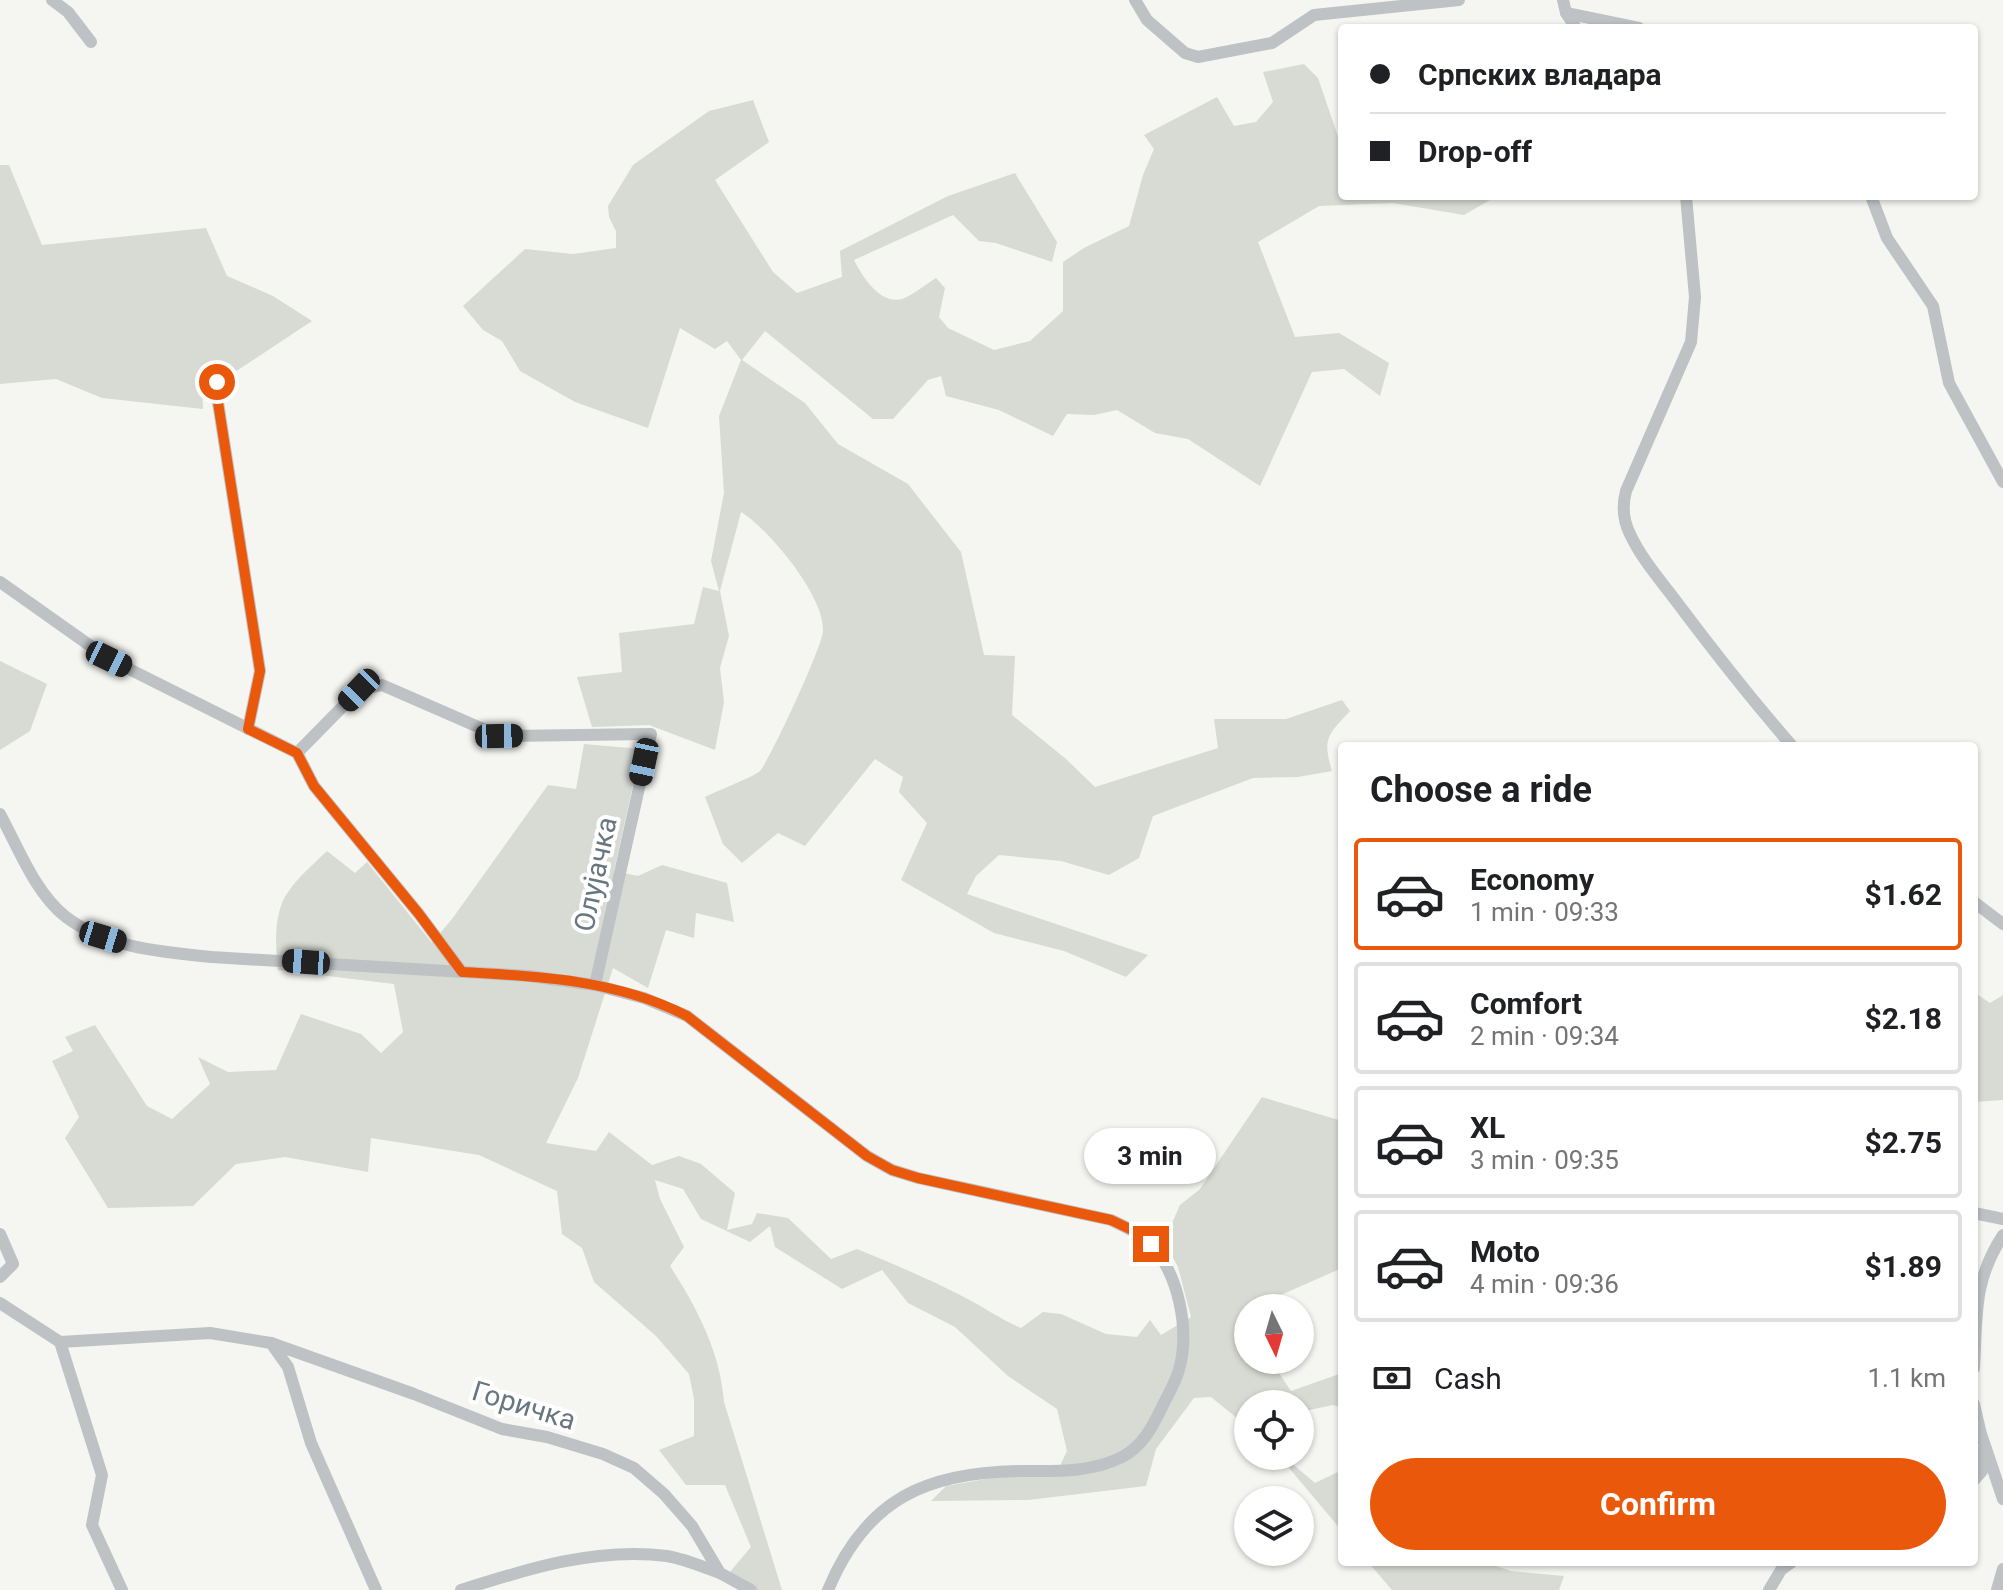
<!DOCTYPE html>
<meta charset="utf-8">
<style>
body{margin:0;font-family:Roboto,sans-serif;background:#f6f6f6;color:#202124;height:100vh;display:flex;flex-direction:column;font-size:30px;white-space:nowrap}
*{box-sizing:border-box;margin:0}
p{font-size:26px;color:#757577}
.icon{flex:none;width:44px;height:44px;fill:none;stroke:currentColor;stroke-width:2;stroke-linecap:round;stroke-linejoin:round}
.map{position:relative;flex:1;overflow:hidden}
.panel{position:absolute;left:1338px;top:742px;width:640px;height:824px;display:flex;flex-direction:column;background:#fff;border-radius:8px;box-shadow:0 2px 6px #0004}
.panel>*{flex:none}
.top-card{position:absolute;left:1338px;top:24px;width:640px;height:176px;border-radius:8px;box-shadow:0 2px 6px #0004;display:grid;align-content:center;height:176px;padding:0 32px;background:#fff}
.needle{width:52px;rotate:175deg}
.fabs{position:absolute;left:1234px;top:1294px;display:grid;gap:16px}
.fabs a{display:grid;place-items:center;width:80px;height:80px;border-radius:50%;background:#fff;box-shadow:0 2px 6px #0004;font-size:40px}
.end{position:absolute;width:36px;height:36px;margin:-18px;border:10px solid #ea580c;background:#fff;box-shadow:0 0 0 4px #fff}
.from{border-radius:50%}
.bubble{position:absolute;height:56px;border-radius:28px;background:#fff;box-shadow:0 2px 6px #0004;font-size:26px;font-weight:700;line-height:56px;text-align:center}
.car{position:absolute;width:24px;height:48px;margin:-24px -12px;border-radius:10px;box-shadow:0 0 6px 2px #0007;background:linear-gradient(#222 24%,#8ab4d8 0 40%,#222 0 76%,#8ab4d8 0 86%,#222 0)}
.top-card b{display:flex;align-items:center;gap:28px;height:76px;font-size:30px}
.top-card b+b{border-top:2px solid #e0e0e0}
.top-card i{width:20px;height:20px;background:#202124}
ul{padding:0;list-style:none}
li{display:flex;align-items:center;gap:24px;height:112px;margin:0 16px 12px;padding:0 16px;border:4px solid #e0e0e0;border-radius:8px}
li div{flex:1}
li b{display:block;font-size:30px}
li em{font-style:normal;font-weight:700}
li.selected{border-color:#ea580c}
li>.icon{width:72px;height:72px;stroke-width:1.5}
h2{padding:0 32px;font-size:36px;line-height:96px}
.pay{display:flex;align-items:center;gap:20px;height:88px;padding:0 32px;font-size:30px}
.pay p{margin-inline-start:auto}
.cta{display:flex;gap:16px;margin-top:auto;padding:16px 32px}
.cta a{flex:1;height:92px;border-radius:48px;background:#ea580c;color:#fff;font-size:32px;font-weight:700;line-height:92px;text-align:center}
.map>svg:first-child{display:block}
.green{fill:#d7dbd3}
.lines{fill:none;stroke-linecap:round;stroke-linejoin:round}
.minor{stroke:#bec2c5;stroke-width:12}
.route{stroke:#ea580c;stroke-width:10}
.labels{text-anchor:middle;stroke-width:8;stroke-linejoin:round;paint-order:stroke}
.street-label{font-size:28px;fill:#67767f;stroke:#fff}
</style>
<div class="map">
<svg width="2003" height="1590" viewBox="0 0 2003 1590">
<rect width="100%" height="100%" fill="#f5f5f2"/>
<g class="green">
<path d="M1304 64 1318 78 1342 148V196H1497L1464 215 1393 203 1319 206 1258 242 1295 337 1339 333 1389 363 1380 396 1344 369 1312 372 1260 486 1188 439 1155 433 1117 410 1094 415 1067 414 1053 436 999 410 946 396 941 376 928 380 893 419H873L765 331 742 360 805 403 838 444 908 484 961 552 984 655 1015 656 1012 715 1066 759 1095 787 1218 748 1214 719H1286L1342 700 1350 711C1328 735 1322 738 1332 771L1298 777 1253 778 1153 816 1139 858 1109 875 1061 861 999 855 976 876 967 894 1148 955 1126 977 1064 951 994 933 901 880 927 823 899 792 903 777 875 759 805 846 778 833 742 863 723 844 705 797C714 792 756 776 760 771 771 758 823 645 823 631 825 597 769 529 741 512L720 591 729 636 720 668 724 702 715 750 649 725 592 727 577 677 622 672 619 633 694 624 703 587 719 591 711 561 724 493 719 416 741 360 727 341 715 349 680 328 648 428 575 402 520 371 502 341 483 330 463 306 525 249 573 254 616 248V231L609 217 608 206 633 165 709 111 753 100 769 142 715 180 773 272 797 293 842 277 840 251 948 196 1015 173 1057 242 1052 262 996 243 979 241 953 215 854 260C862 276 880 305 902 299 913 295 926 284 936 278L945 288 939 317 948 328 994 350 1030 341 1063 311V262L1084 248 1129 226 1143 175 1154 149 1144 135 1217 97 1234 126 1256 122 1273 102 1263 72Z"/>
<path d="M0 165H9L42 245 206 228 227 276 273 296 312 321 238 370 202 384 203 409 102 398 56 379 0 384Z"/>
<path d="M0 661 47 684 30 731 0 750Z"/>
<path d="M584 744 641 749 614 871 638 876 662 865 727 883 734 922 696 913 694 938 666 930 648 988 613 968 578 1078 546 1143 596 1151 609 1132 652 1165 679 1156 701 1164 735 1193 727 1230 752 1224 757 1213 788 1218 831 1259 857 1249C894 1264 931 1280 966 1298 985 1308 1002 1320 1021 1328L1043 1312 1061 1314 1106 1334 1137 1337 1150 1320 1161 1335 1191 1317 1178 1267 1164 1241 1180 1205 1200 1189 1262 1097 1342 1121V1268L1240 1313 1248 1327V1360H1270L1291 1391 1342 1373V1408L1333 1405 1300 1412V1404H1248V1427L1211 1397 1194 1398 1156 1449 1146 1486 1028 1500 931 1501 946 1486 1014 1474H1056L1067 1451 1057 1409 1008 1376 955 1327 908 1303 882 1270 842 1289 775 1247 770 1226 750 1242 701 1219 683 1189 655 1180 660 1199 684 1247 670 1266C697 1308 720 1351 724 1402L782 1590H752L729 1573 751 1547 725 1485H686L659 1450 694 1436V1399L689 1374 656 1336 594 1282 582 1248 562 1234 557 1191 479 1155 371 1138 368 1172 285 1157 236 1164 193 1206 108 1208 65 1138 79 1117 52 1061 73 1051 65 1037 95 1025 147 1106 172 1119 210 1084 198 1057 228 1072 276 1070 301 1014 361 1034 381 1053 403 1032 394 984 278 970C276 950 274 926 281 906 288 885 312 866 327 851L355 873 367 862 432 943 452 919 548 785 576 789Z"/>
<path d="M1974 992 1990 1003 2003 995V1100L1974 1102Z"/>
<path d="M1279 1456H1283L1315 1483 1342 1470V1531Z"/>
<path d="M1368 1562H1484L1511 1571 1564 1576 1559 1590H1392Z"/>
</g>
<g class="lines">
<g class="minor">
<path d="M52 0 68 12 91 42"/>
<path d="M1135 0 1147 20 1185 53 1198 57 1272 43 1314 15 1459 0"/>
<path d="M1563 0 1566 13 1576 28"/>
<path d="M1566 13 1639 28"/>
<path d="M1686 196 1695 297 1691 342 1626 491C1622 506 1623 520 1630 534 1642 560 1662 582 1679 605 1715 653 1753 701 1792 746"/>
<path d="M1871 196 1887 238 1933 306 1949 383 2003 482"/>
<path d="M217 382V396L260 671 248 729"/>
<path d="M0 582 109 659 297 753 314 786 419 914 462 972"/>
<path d="M297 753 359 690 382 685 499 736 651 734 595 985"/>
<path d="M0 814C18 847 35 893 66 917 107 948 163 952 212 957L529 976 595 985 644 998 687 1016 867 1156 892 1170 918 1178 1111 1220C1126 1227 1141 1234 1152 1246 1179 1275 1189 1329 1180 1366 1177 1380 1169 1393 1163 1405 1153 1426 1143 1446 1122 1457 1090 1473 1056 1471 1021 1471 926 1472 866 1499 828 1590"/>
<path d="M1974 902 2003 924"/>
<path d="M1974 1213 2003 1219"/>
<path d="M0 1234 13 1264 0 1277"/>
<path d="M0 1303 60 1342 210 1333 271 1343 288 1367 311 1443 376 1590"/>
<path d="M60 1342 102 1475 92 1525 122 1590"/>
<path d="M271 1343 414 1394 502 1429 547 1437 603 1454 634 1468 664 1494 692 1526 720 1573 751 1590"/>
<path d="M1974 1368C1977 1315 1973 1281 2003 1235"/>
<path d="M1974 1404 1981 1434 2003 1499"/>
<path d="M1974 1480 1982 1471 1983 1450"/>
<path d="M461 1590C527 1569 596 1547 667 1556 685 1559 703 1567 720 1573"/>
<path d="M1769 1590 1781 1570 1792 1562"/>
<path d="M1997 1590 2003 1569"/>
</g>
</g>
<g class="lines">
<path class="route" d="M217 382V396L260 671 248 729 297 753 314 786 419 914 462 972C538 976 618 980 687 1016L867 1156 892 1170 918 1178 1111 1220 1132 1230 1151 1244"/>
</g>
<g class="labels">
<g class="street-label">
<text transform="translate(595 874) rotate(-78)" y="10">Олујачка</text>
<text transform="translate(524 1405) rotate(17)" y="10">Горичка</text>
</g>
</g>
</svg>
<div class="fabs">
<a><svg class="needle" viewBox="-14 -14 28 28"><path d="M0-13l5 13h-10z" fill="#e53935"/><path d="M0 13l5-13h-10z" fill="#757577"/></svg></a>
<a><svg class="icon" aria-label="locate" viewBox="0 0 24 24"><circle cx="12" cy="12" r="6"/><path d="M12 2v4M12 18v4M2 12h4M18 12h4"/></svg></a>
<a><svg class="icon" aria-label="layers" viewBox="0 0 24 24"><path d="M12 4l9 5-9 5-9-5zM3 14l9 5 9-5"/></svg></a>
</div>
<i class="end from" style="left:217px;top:382px"></i>
<i class="end" style="left:1151px;top:1244px"></i>
<div class="bubble" style="left:1084px;top:1128px;width:132px">3 min</div>
<i class="car" style="left:109px;top:659px;rotate:116deg"></i>
<i class="car" style="left:359px;top:690px;rotate:224deg"></i>
<i class="car" style="left:499px;top:736px;rotate:89deg"></i>
<i class="car" style="left:644px;top:762px;rotate:192deg"></i>
<i class="car" style="left:103px;top:937px;rotate:107deg"></i>
<i class="car" style="left:306px;top:962px;rotate:274deg"></i>
<div class="top-card">
<b><i class="from"></i>Српских владара</b>
<b><i></i>Drop-off</b>
</div>
<section class="panel">
<h2>Choose a ride</h2>
<ul>
<li class="selected"><svg class="icon" aria-label="car" viewBox="0 0 24 24"><path d="M5 17H2v-5l4-1 3-4h7l3 4 3 1v5h-3M9 17h6M6 11h13"/><circle cx="7" cy="17" r="2"/><circle cx="17" cy="17" r="2"/></svg><div><b>Economy</b><p>1 min · 09:33</p></div><em>$1.62</em></li>
<li><svg class="icon" aria-label="car" viewBox="0 0 24 24"><path d="M5 17H2v-5l4-1 3-4h7l3 4 3 1v5h-3M9 17h6M6 11h13"/><circle cx="7" cy="17" r="2"/><circle cx="17" cy="17" r="2"/></svg><div><b>Comfort</b><p>2 min · 09:34</p></div><em>$2.18</em></li>
<li><svg class="icon" aria-label="car" viewBox="0 0 24 24"><path d="M5 17H2v-5l4-1 3-4h7l3 4 3 1v5h-3M9 17h6M6 11h13"/><circle cx="7" cy="17" r="2"/><circle cx="17" cy="17" r="2"/></svg><div><b>XL</b><p>3 min · 09:35</p></div><em>$2.75</em></li>
<li><svg class="icon" aria-label="car" viewBox="0 0 24 24"><path d="M5 17H2v-5l4-1 3-4h7l3 4 3 1v5h-3M9 17h6M6 11h13"/><circle cx="7" cy="17" r="2"/><circle cx="17" cy="17" r="2"/></svg><div><b>Moto</b><p>4 min · 09:36</p></div><em>$1.89</em></li>
</ul>
<div class="pay"><svg class="icon" aria-label="cash" viewBox="0 0 24 24"><path d="M3 7h18v10H3z"/><circle cx="12" cy="12" r="2"/></svg>Cash<p>1.1 km</p></div>
<div class="cta"><a>Confirm</a></div>
</section>
</div>
